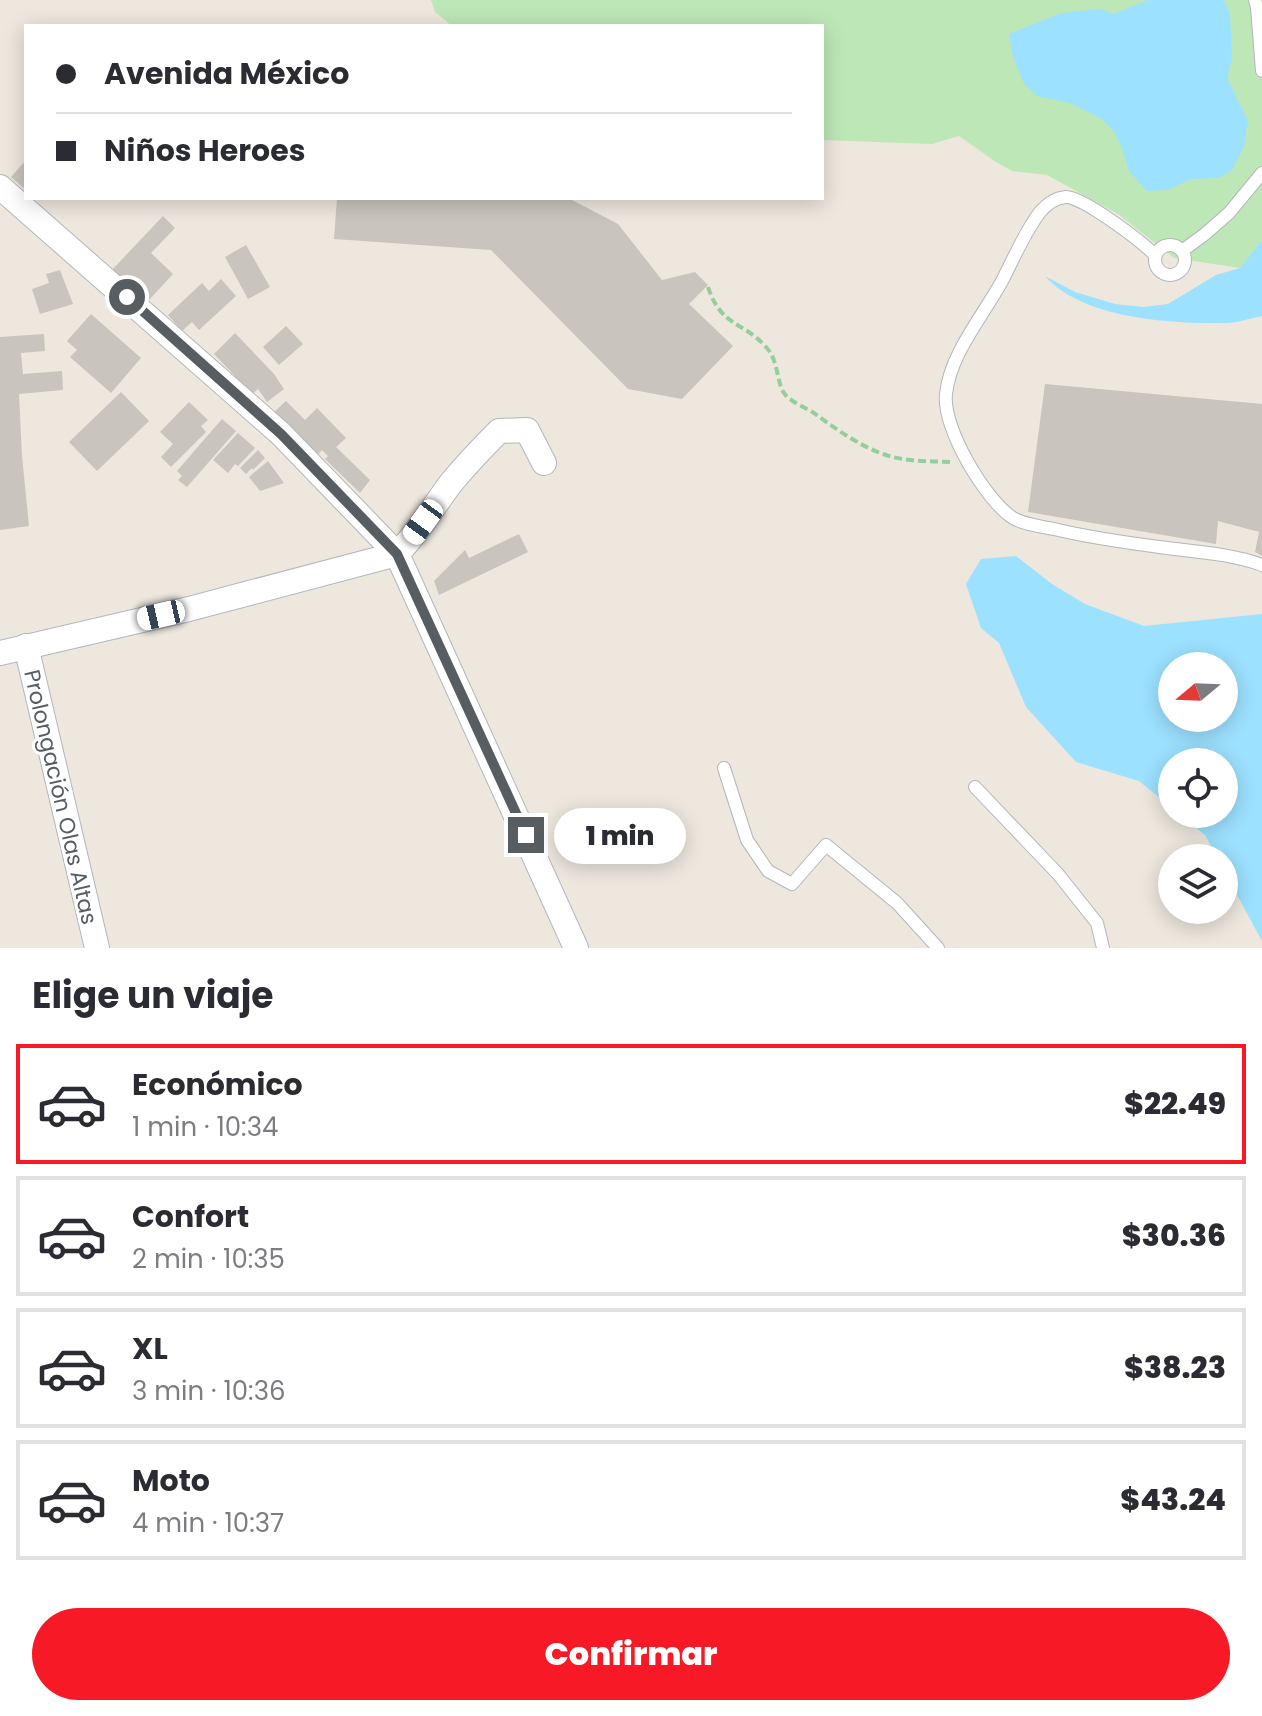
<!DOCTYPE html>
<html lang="es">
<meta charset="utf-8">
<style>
body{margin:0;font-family:Poppins,sans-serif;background:#f7f7f7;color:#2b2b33;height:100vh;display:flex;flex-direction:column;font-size:30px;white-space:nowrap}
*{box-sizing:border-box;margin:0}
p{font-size:26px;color:#7c7c81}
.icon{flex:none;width:44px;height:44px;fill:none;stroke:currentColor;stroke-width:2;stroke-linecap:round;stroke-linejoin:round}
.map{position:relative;height:948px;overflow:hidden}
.drawer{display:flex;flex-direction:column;background:#fff;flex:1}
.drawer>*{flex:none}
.top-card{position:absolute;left:24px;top:24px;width:800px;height:176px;border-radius:0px;box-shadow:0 4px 20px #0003;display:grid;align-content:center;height:176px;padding:0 32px;background:#fff}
.needle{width:52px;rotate:251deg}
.tools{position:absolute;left:1158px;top:652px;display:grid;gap:16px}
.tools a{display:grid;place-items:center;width:80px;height:80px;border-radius:50%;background:#fff;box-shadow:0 4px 20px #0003;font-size:40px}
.end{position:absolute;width:36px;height:36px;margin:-18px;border:10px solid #585d61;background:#fff;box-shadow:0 0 0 4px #fff}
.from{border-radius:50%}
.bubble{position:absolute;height:56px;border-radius:28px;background:#fff;box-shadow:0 4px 20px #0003;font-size:26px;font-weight:800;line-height:56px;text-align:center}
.car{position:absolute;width:24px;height:48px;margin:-24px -12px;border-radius:10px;box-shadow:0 0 6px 2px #0007;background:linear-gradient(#fff 24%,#345 0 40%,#fff 0 76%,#345 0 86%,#fff 0)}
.top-card b{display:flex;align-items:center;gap:28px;height:76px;font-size:30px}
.top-card b+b{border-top:2px solid #e1e1e2}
.top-card i{width:20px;height:20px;background:#2b2b33}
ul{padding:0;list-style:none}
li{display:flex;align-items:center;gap:24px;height:120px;margin:0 16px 12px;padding:0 16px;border:4px solid #e1e1e2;border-radius:0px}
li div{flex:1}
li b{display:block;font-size:30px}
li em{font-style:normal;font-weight:800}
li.active{border-color:#f81926}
li>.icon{width:72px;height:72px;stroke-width:1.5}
h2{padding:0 32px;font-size:36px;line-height:96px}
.cta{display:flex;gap:16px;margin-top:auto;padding:16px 32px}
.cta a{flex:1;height:92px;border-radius:48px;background:#f81926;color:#fff;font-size:32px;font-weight:800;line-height:92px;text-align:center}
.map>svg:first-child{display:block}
.green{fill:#bee7b8}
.water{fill:#9ce1ff;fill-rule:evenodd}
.building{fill:#c9c4bd}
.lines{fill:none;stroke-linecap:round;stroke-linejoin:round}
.service-casing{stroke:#b2b7bb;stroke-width:14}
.minor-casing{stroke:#b2b7bb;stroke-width:26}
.path{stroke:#93ce9c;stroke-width:4;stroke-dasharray:8 4;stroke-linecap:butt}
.service{stroke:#fff;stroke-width:12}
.minor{stroke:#fff;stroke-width:24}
.route{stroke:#585d61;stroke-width:10}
.labels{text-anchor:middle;stroke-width:6;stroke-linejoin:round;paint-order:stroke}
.street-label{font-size:22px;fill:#585d61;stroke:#fff}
</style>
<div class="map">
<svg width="1262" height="948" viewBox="0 0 1262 948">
<rect width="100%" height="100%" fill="#ede7de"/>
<path class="green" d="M431 0H1262V240L1240 268 1174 258 1118 214 1047 175 1012 171 996 162 959 136 932 144 822 140V26H452L435 12Z"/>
<g class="water">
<path d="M1148 0H1224L1230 14 1232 59 1227 78 1248 121 1244 146 1232 170 1219 178 1191 179 1167 190 1147 191 1129 171 1122 148 1115 133 1102 119 1070 103 1037 96 1024 84 1013 57 1009 34 1061 13 1102 9 1113 14Z"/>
<path d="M1262 240V316C1250 318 1238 323 1226 323 1172 324 1083 319 1045 276L1075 292 1115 304 1144 307 1168 304 1216 275 1240 268Z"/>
<path d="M1016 556 1052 584 1085 604 1144 626 1262 614V941L1224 871V858H1217L1205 835 1179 814H1224V762H1172V808L1139 781 1076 762 1026 707 999 643 981 628 966 584 981 559ZM1224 666V718H1172V666Z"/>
</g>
<g class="building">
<path d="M26 160V190L11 177Z"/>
<path d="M337 198H548L572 200 618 224 662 280 695 272 708 285 689 304 733 346 682 399 628 389 491 250 334 239Z"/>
<path d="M163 216 175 228 151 253 173 274 149 300 127 280 125 282 112 270Z"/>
<path d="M246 245 270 287 248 299 225 257Z"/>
<path d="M60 270 73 304 40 314 32 289 49 283 46 274Z"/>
<path d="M221 279 236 296 199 330 192 322 182 331 168 315 202 283 209 291Z"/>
<path d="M91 314 141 358 111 393 70 357 77 350 67 341Z"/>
<path d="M286 326 303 344 279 365 263 347Z"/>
<path d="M235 333 274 374 284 389 267 402 258 389 252 394 214 354Z"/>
<path d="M44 334 45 351 21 353 23 374 62 371 63 390 19 394 22 456 29 526 0 530V337Z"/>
<path d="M1045 384 1262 404V556L1255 552 1259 532 1218 521 1216 544 1028 512Z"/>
<path d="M121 392 149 421 97 471 69 442Z"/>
<path d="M286 401 305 420 317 408 346 438 336 447 370 480 360 493 325 459 328 456 322 450 316 457 273 413Z"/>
<path d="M189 402 208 420 201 426 206 432 171 467 161 457 173 444 160 432Z"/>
<path d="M222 419 236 431 187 487 178 480 182 476 177 471Z"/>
<path d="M238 433 255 448 238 466 235 464 228 473 213 460Z"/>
<path d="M258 450 265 458 253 470 252 468 246 474 240 468Z"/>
<path d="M268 461 284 483 260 491 249 477Z"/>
<path d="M519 534 528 552 439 595 434 581 465 550 469 558Z"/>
</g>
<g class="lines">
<defs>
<g id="service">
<path d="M1255 0 1257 7 1262 71"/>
<circle cx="1170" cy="260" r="15"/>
<path d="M1182 251 1205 234 1229 213 1262 173"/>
<path d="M1155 255C1142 242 1081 195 1065 197 1055 198 1046 205 1040 212 1024 233 1014 258 1002 281 983 316 950 354 946 394 942 427 985 500 1013 518 1024 525 1041 526 1054 529 1091 538 1128 543 1167 548 1198 552 1232 554 1262 565"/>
<path d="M724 768 747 840 768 871 792 884 826 845 897 903 938 948"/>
<path d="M975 787 1058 874 1097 923 1103 948"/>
</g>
<g id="minor">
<path d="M0 187 281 434 397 554 576 948"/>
<path d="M26 646 97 948"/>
<path d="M0 653 189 609 397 554C418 533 433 507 451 483 466 465 482 448 499 431L527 430 544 463"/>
</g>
</defs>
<use href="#service" class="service-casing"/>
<use href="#minor" class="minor-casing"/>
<path class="path" d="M708 287C721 327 743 321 766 347 779 361 776 381 784 393 790 402 805 407 814 413 836 429 858 445 883 454 904 462 928 461 951 462"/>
<use href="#service" class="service"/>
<use href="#minor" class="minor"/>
</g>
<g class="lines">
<path class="route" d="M127 297 281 434 397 554 526 835"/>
</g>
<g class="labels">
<g class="street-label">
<text transform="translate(61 797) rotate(77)" y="8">Prolongación Olas Altas</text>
</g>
</g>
</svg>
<div class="tools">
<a><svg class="needle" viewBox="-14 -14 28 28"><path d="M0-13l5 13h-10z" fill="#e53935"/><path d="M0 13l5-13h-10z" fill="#7c7c81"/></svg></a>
<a><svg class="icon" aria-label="locate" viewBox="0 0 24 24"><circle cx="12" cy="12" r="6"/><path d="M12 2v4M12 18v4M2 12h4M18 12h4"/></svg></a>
<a><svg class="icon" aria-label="layers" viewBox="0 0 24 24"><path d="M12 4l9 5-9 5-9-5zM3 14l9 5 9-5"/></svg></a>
</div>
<i class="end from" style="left:127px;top:297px"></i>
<i class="end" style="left:526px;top:835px"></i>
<div class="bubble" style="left:554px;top:808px;width:132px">1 min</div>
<i class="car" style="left:423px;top:522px;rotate:216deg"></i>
<i class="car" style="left:161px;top:615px;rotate:257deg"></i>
<div class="top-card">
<b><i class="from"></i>Avenida México</b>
<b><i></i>Niños Heroes</b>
</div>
</div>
<section class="drawer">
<h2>Elige un viaje</h2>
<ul>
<li class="active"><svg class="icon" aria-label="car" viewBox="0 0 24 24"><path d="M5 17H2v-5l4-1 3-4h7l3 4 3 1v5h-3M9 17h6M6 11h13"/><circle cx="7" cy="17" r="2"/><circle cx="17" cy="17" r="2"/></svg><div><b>Económico</b><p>1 min · 10:34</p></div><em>$22.49</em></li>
<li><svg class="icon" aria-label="car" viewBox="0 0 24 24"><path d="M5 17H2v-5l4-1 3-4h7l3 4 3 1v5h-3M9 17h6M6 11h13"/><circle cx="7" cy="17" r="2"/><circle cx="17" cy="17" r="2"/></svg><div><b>Confort</b><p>2 min · 10:35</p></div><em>$30.36</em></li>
<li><svg class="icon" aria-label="car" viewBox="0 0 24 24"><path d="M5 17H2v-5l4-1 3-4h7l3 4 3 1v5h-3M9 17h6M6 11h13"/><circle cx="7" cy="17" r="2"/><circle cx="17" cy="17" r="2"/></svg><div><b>XL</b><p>3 min · 10:36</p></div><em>$38.23</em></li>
<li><svg class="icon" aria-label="car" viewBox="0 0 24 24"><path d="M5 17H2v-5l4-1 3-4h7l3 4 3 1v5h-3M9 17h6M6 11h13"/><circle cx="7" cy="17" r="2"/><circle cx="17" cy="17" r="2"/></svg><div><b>Moto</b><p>4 min · 10:37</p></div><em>$43.24</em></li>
</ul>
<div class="cta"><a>Confirmar</a></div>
</section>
